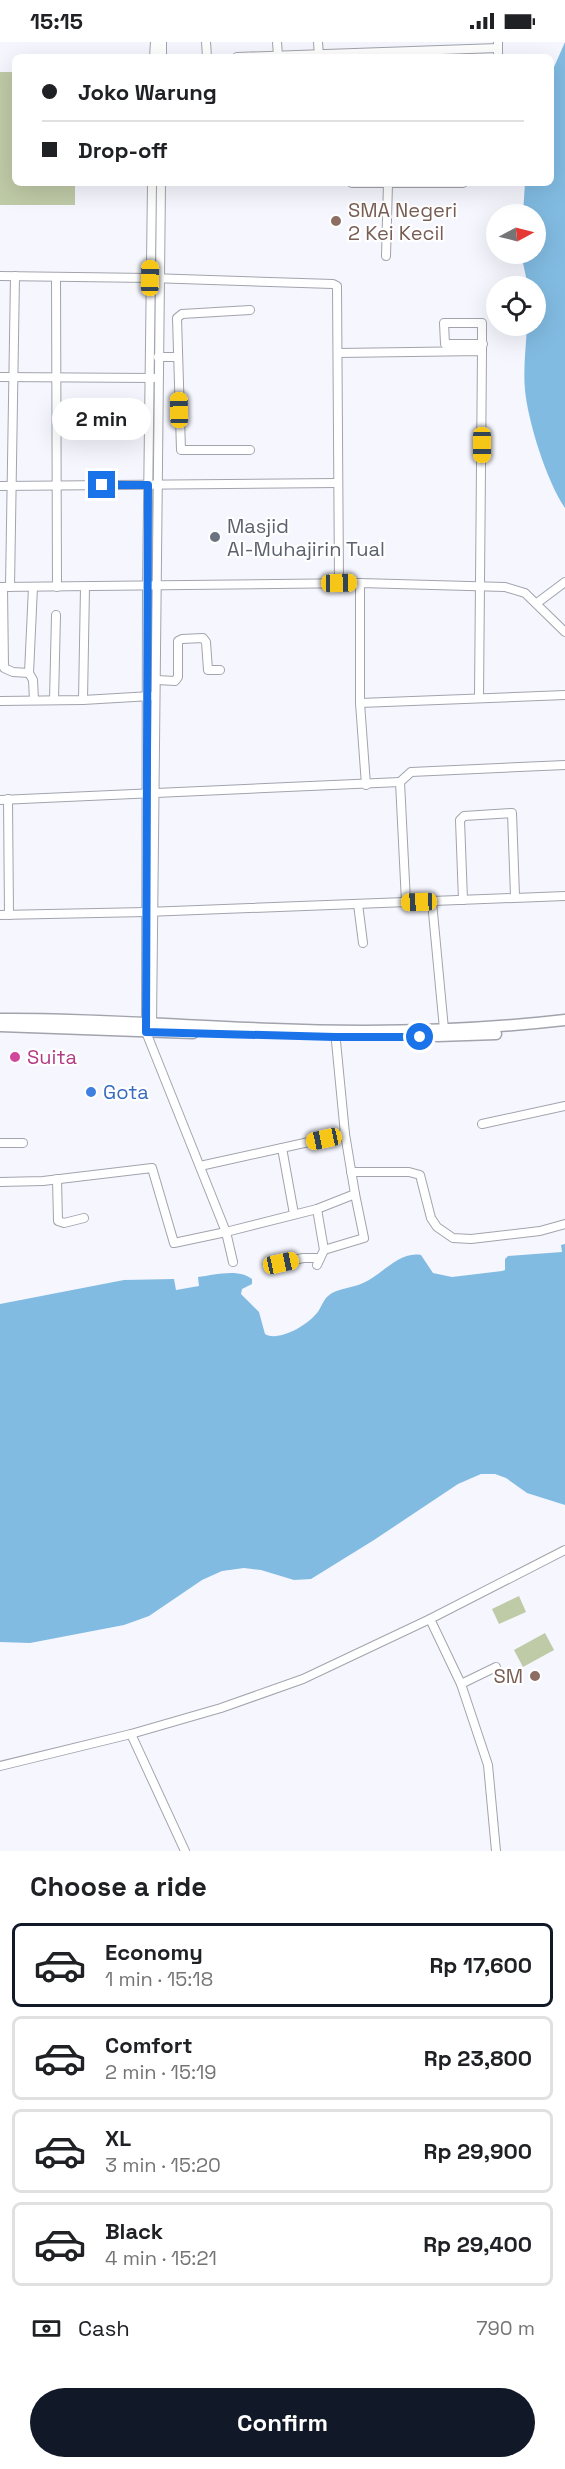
<!DOCTYPE html>
<meta charset="utf-8">
<style>
body{margin:0;font-family:"Space Grotesk",sans-serif;background:#f2f2f2;color:#202124;height:100vh;display:flex;flex-direction:column;font-size:22px;white-space:nowrap}
*{box-sizing:border-box;margin:0}
p{font-size:20px;color:#757577}
.icon{flex:none;width:33px;height:33px;fill:none;stroke:currentColor;stroke-width:2;stroke-linecap:round;stroke-linejoin:round}
.map{position:relative;height:1809px;overflow:hidden}
.side{display:flex;flex-direction:column;background:#fff;flex:1}
.side>*{flex:none}
.hud{position:absolute;left:12px;top:12px;width:542px;height:132px;border-radius:9px;box-shadow:0 6px 24px #0002;display:grid;align-content:center;height:132px;padding:0 30px;background:#fff}
.needle{width:39px;rotate:83deg}
.controls{position:absolute;left:486px;top:162px;display:grid;gap:12px}
.controls a{display:grid;place-items:center;width:60px;height:60px;border-radius:50%;background:#fff;box-shadow:0 6px 24px #0002;font-size:30px}
.end{position:absolute;width:27px;height:27px;margin:-14px;border:8px solid #1a73e8;background:#fff;box-shadow:0 0 0 3px #fff}
.from{border-radius:50%}
.bubble{position:absolute;height:42px;border-radius:21px;background:#fff;box-shadow:0 6px 24px #0002;font-size:20px;font-weight:700;line-height:42px;text-align:center}
.car{position:absolute;width:18px;height:36px;margin:-18px -9px;border-radius:8px;box-shadow:0 0 4px 2px #0007;background:linear-gradient(#f5c518 24%,#345 0 40%,#f5c518 0 76%,#345 0 86%,#f5c518 0)}
.hud b{display:flex;align-items:center;gap:21px;height:57px;font-size:22px}
.hud b+b{border-top:2px solid #e0e0e0}
.hud i{width:15px;height:15px;background:#202124}
ul{padding:0;list-style:none}
li{display:flex;align-items:center;gap:18px;height:84px;margin:0 12px 9px;padding:0 18px;border:3px solid #e0e0e0;border-radius:9px}
li div{flex:1}
li b{display:block;font-size:22px}
li em{font-style:normal;font-weight:700}
li.current{border-color:#111827}
li>.icon{width:54px;height:54px;stroke-width:1.5}
h2{padding:0 30px;font-size:27px;line-height:72px}
.pay{display:flex;align-items:center;gap:15px;height:66px;padding:0 30px;font-size:22px}
.pay p{margin-inline-start:auto}
.button{display:flex;gap:12px;margin-top:auto;padding:12px 30px}
.button a{flex:1;height:69px;border-radius:36px;background:#111827;color:#fff;font-size:24px;font-weight:700;line-height:69px;text-align:center}
.status{display:flex;justify-content:space-between;align-items:center;height:42px;padding:0 30px;background:#fff;direction:ltr}
.status svg{height:16px;fill:currentColor}
.map>svg:first-child{display:block}
.green{fill:#bfcaa7}
.water{fill:#82bbe2}
.lines{fill:none;stroke-linecap:round;stroke-linejoin:round}
.minor-casing{stroke:#a2a4ad;stroke-width:10}
.highway-casing{stroke:#a2a4ad;stroke-width:13}
.minor{stroke:#fff;stroke-width:8}
.highway{stroke:#fff;stroke-width:10}
.route{stroke:#1a73e8;stroke-width:8}
.education-dot{fill:#8d6e63;stroke:#fff;stroke-width:2}
.worship-dot{fill:#6b7280;stroke:#fff;stroke-width:2}
.hotel-dot{fill:#d1479c;stroke:#fff;stroke-width:2}
.shop-dot{fill:#3f7fe0;stroke:#fff;stroke-width:2}
.labels{text-anchor:middle;stroke-width:4.5;stroke-linejoin:round;paint-order:stroke}
.education-label{font-size:20px;fill:#785e54;stroke:#fff;text-anchor:start}
.worship-label{font-size:20px;fill:#5b616d;stroke:#fff;text-anchor:start}
.hotel-label{font-size:20px;fill:#b23c85;stroke:#fff;text-anchor:start}
.shop-label{font-size:20px;fill:#366cbe;stroke:#fff;text-anchor:start}
</style>
<div class="status"><b>15:15</b><svg viewBox="0 0 49 12"><path d="M0 12V9h3v3zM5 12V6h3v6zM10 12V3h3v9zM15 12V0h3v12zM26 1h20v11H26zM47 4h2v5h-2z"/></svg></div>
<div class="map">
<svg width="565" height="1809" viewBox="0 0 565 1809">
<rect width="100%" height="100%" fill="#f5f6fe"/>
<g class="green">
<path d="M0 30H15V141H75V163H0Z"/>
<path d="M519 1554 526 1570 499 1582 492 1567Z"/>
<path d="M545 1591 554 1608 523 1625 514 1608Z"/>
</g>
<g class="water">
<path d="M565 0V466C547 440 528 380 525 348 523 327 526 305 527 284H536V244H528L521 212H536V172H523L525 141H550L551 32Z"/>
<path d="M565 1202V1463L527 1451 506 1436 495 1432H481L458 1442 374 1498 311 1537 294 1538 261 1528 244 1526 222 1529 202 1538 149 1574 124 1583 30 1601 0 1600V1262L124 1238 174 1237 176 1248 199 1244 198 1235C214 1233 238 1226 252 1237V1242L242 1247 241 1252 259 1270 265 1292C278 1300 306 1284 315 1273 321 1268 322 1259 328 1254 337 1246 353 1246 363 1241 382 1233 399 1209 421 1213L433 1231 452 1235 502 1229 505 1228V1217L508 1214 562 1210 561 1203Z"/>
</g>
<g class="lines">
<defs>
<g id="minor">
<path d="M206 0 207 15"/>
<path d="M277 0 278 14"/>
<path d="M318 0 319 15"/>
<path d="M154 15 155 0"/>
<path d="M162 15V0"/>
<path d="M237 15 498 6"/>
<path d="M498 15V0"/>
<path d="M352 141H463"/>
<path d="M386 214 388 141"/>
<path d="M0 234 150 236 333 242 337 244 339 541"/>
<path d="M56 235 57 545"/>
<path d="M250 268 182 272 177 276 181 408H250"/>
<path d="M482 309V281H444L445 302H483"/>
<path d="M338 311 482 309 479 655"/>
<path d="M158 315H178"/>
<path d="M0 335 154 336"/>
<path d="M0 444 337 441"/>
<path d="M360 541V661L366 743"/>
<path d="M0 545 360 541 505 545 525 551 565 590"/>
<path d="M3 545 4 626 13 630 29 631"/>
<path d="M10 545 15 234"/>
<path d="M33 545 29 631 33 638 34 658"/>
<path d="M537 561 565 540"/>
<path d="M157 638 175 639 178 635V599L182 597 203 596 206 600 208 628H220"/>
<path d="M54 658 56 573"/>
<path d="M83 658 85 545"/>
<path d="M0 659 83 658 151 654"/>
<path d="M360 661 565 653"/>
<path d="M400 740 411 730 565 723"/>
<path d="M8 757 9 873"/>
<path d="M0 758 400 740 406 860"/>
<path d="M463 858 460 778 464 774 512 771 515 854"/>
<path d="M432 860 444 987"/>
<path d="M358 862 363 901"/>
<path d="M0 873 146 870 565 854"/>
<path d="M152 984 161 141"/>
<path d="M482 1082 565 1064"/>
<path d="M0 1101H23"/>
<path d="M282 1106 294 1172"/>
<path d="M200 1124 345 1092"/>
<path d="M351 1130H409L420 1133 431 1176 437 1185 453 1196 471 1197 540 1189 565 1182"/>
<path d="M57 1137 58 1179 64 1181 84 1176"/>
<path d="M0 1140 43 1139 152 1126 174 1201 226 1190 146 990 147 545 152 141"/>
<path d="M317 1167 324 1208 317 1223"/>
<path d="M324 1208 364 1196 355 1152"/>
<path d="M233 1220 226 1190 317 1167 355 1152 345 1092 335 989"/>
<path d="M281 1221 303 1216H320"/>
<path d="M430 1577 461 1642 488 1723 496 1809"/>
<path d="M461 1642 496 1625"/>
<path d="M131 1692 185 1809"/>
<path d="M0 1724 131 1692 221 1666 303 1637 430 1577 565 1508"/>
</g>
<g id="highway">
<path d="M0 977C91 976 182 984 273 987 370 991 469 989 565 978"/>
<path d="M0 984 193 991"/>
<path d="M437 994 496 992"/>
</g>
</defs>
<use href="#minor" class="minor-casing"/>
<use href="#highway" class="highway-casing"/>
<use href="#minor" class="minor"/>
<use href="#highway" class="highway"/>
</g>
<g class="lines">
<path class="route" d="M102 443H148L146 990 335 995H420"/>
</g>
<g class="education-dot">
<circle cx="336" cy="179" r="6"/>
<circle cx="535" cy="1634" r="6"/>
</g>
<circle class="worship-dot" cx="215" cy="495" r="6"/>
<circle class="hotel-dot" cx="15" cy="1015" r="6"/>
<circle class="shop-dot" cx="91" cy="1050" r="6"/>
<g class="labels">
<g class="education-label">
<text x="348" y="175">SMA Negeri<tspan x="348" dy="23">2 Kei Kecil</tspan></text>
<text x="523" y="1641" text-anchor="end">SM</text>
</g>
<g class="worship-label">
<text x="227" y="491">Masjid<tspan x="227" dy="23">Al-Muhajirin Tual</tspan></text>
</g>
<g class="hotel-label">
<text x="27" y="1022">Suita</text>
</g>
<g class="shop-label">
<text x="103" y="1057">Gota</text>
</g>
</g>
</svg>
<div class="controls">
<a><svg class="needle" viewBox="-14 -14 28 28"><path d="M0-13l5 13h-10z" fill="#e53935"/><path d="M0 13l5-13h-10z" fill="#757577"/></svg></a>
<a><svg class="icon" aria-label="locate" viewBox="0 0 24 24"><circle cx="12" cy="12" r="6"/><path d="M12 2v4M12 18v4M2 12h4M18 12h4"/></svg></a>
</div>
<i class="end from" style="left:420px;top:995px"></i>
<i class="end" style="left:102px;top:443px"></i>
<div class="bubble" style="left:52px;top:356px;width:99px">2 min</div>
<i class="car" style="left:150px;top:236px;rotate:1deg"></i>
<i class="car" style="left:179px;top:368px;rotate:359deg"></i>
<i class="car" style="left:482px;top:403px;rotate:180deg"></i>
<i class="car" style="left:339px;top:541px;rotate:89deg"></i>
<i class="car" style="left:419px;top:860px;rotate:268deg"></i>
<i class="car" style="left:324px;top:1097px;rotate:258deg"></i>
<i class="car" style="left:281px;top:1221px;rotate:78deg"></i>
<div class="hud">
<b><i class="from"></i>Joko Warung</b>
<b><i></i>Drop-off</b>
</div>
</div>
<section class="side">
<h2>Choose a ride</h2>
<ul>
<li class="current"><svg class="icon" aria-label="car" viewBox="0 0 24 24"><path d="M5 17H2v-5l4-1 3-4h7l3 4 3 1v5h-3M9 17h6M6 11h13"/><circle cx="7" cy="17" r="2"/><circle cx="17" cy="17" r="2"/></svg><div><b>Economy</b><p>1 min · 15:18</p></div><em>Rp 17,600</em></li>
<li><svg class="icon" aria-label="car" viewBox="0 0 24 24"><path d="M5 17H2v-5l4-1 3-4h7l3 4 3 1v5h-3M9 17h6M6 11h13"/><circle cx="7" cy="17" r="2"/><circle cx="17" cy="17" r="2"/></svg><div><b>Comfort</b><p>2 min · 15:19</p></div><em>Rp 23,800</em></li>
<li><svg class="icon" aria-label="car" viewBox="0 0 24 24"><path d="M5 17H2v-5l4-1 3-4h7l3 4 3 1v5h-3M9 17h6M6 11h13"/><circle cx="7" cy="17" r="2"/><circle cx="17" cy="17" r="2"/></svg><div><b>XL</b><p>3 min · 15:20</p></div><em>Rp 29,900</em></li>
<li><svg class="icon" aria-label="car" viewBox="0 0 24 24"><path d="M5 17H2v-5l4-1 3-4h7l3 4 3 1v5h-3M9 17h6M6 11h13"/><circle cx="7" cy="17" r="2"/><circle cx="17" cy="17" r="2"/></svg><div><b>Black</b><p>4 min · 15:21</p></div><em>Rp 29,400</em></li>
</ul>
<div class="pay"><svg class="icon" aria-label="cash" viewBox="0 0 24 24"><path d="M3 7h18v10H3z"/><circle cx="12" cy="12" r="2"/></svg>Cash<p>790 m</p></div>
<div class="button"><a>Confirm</a></div>
</section>
